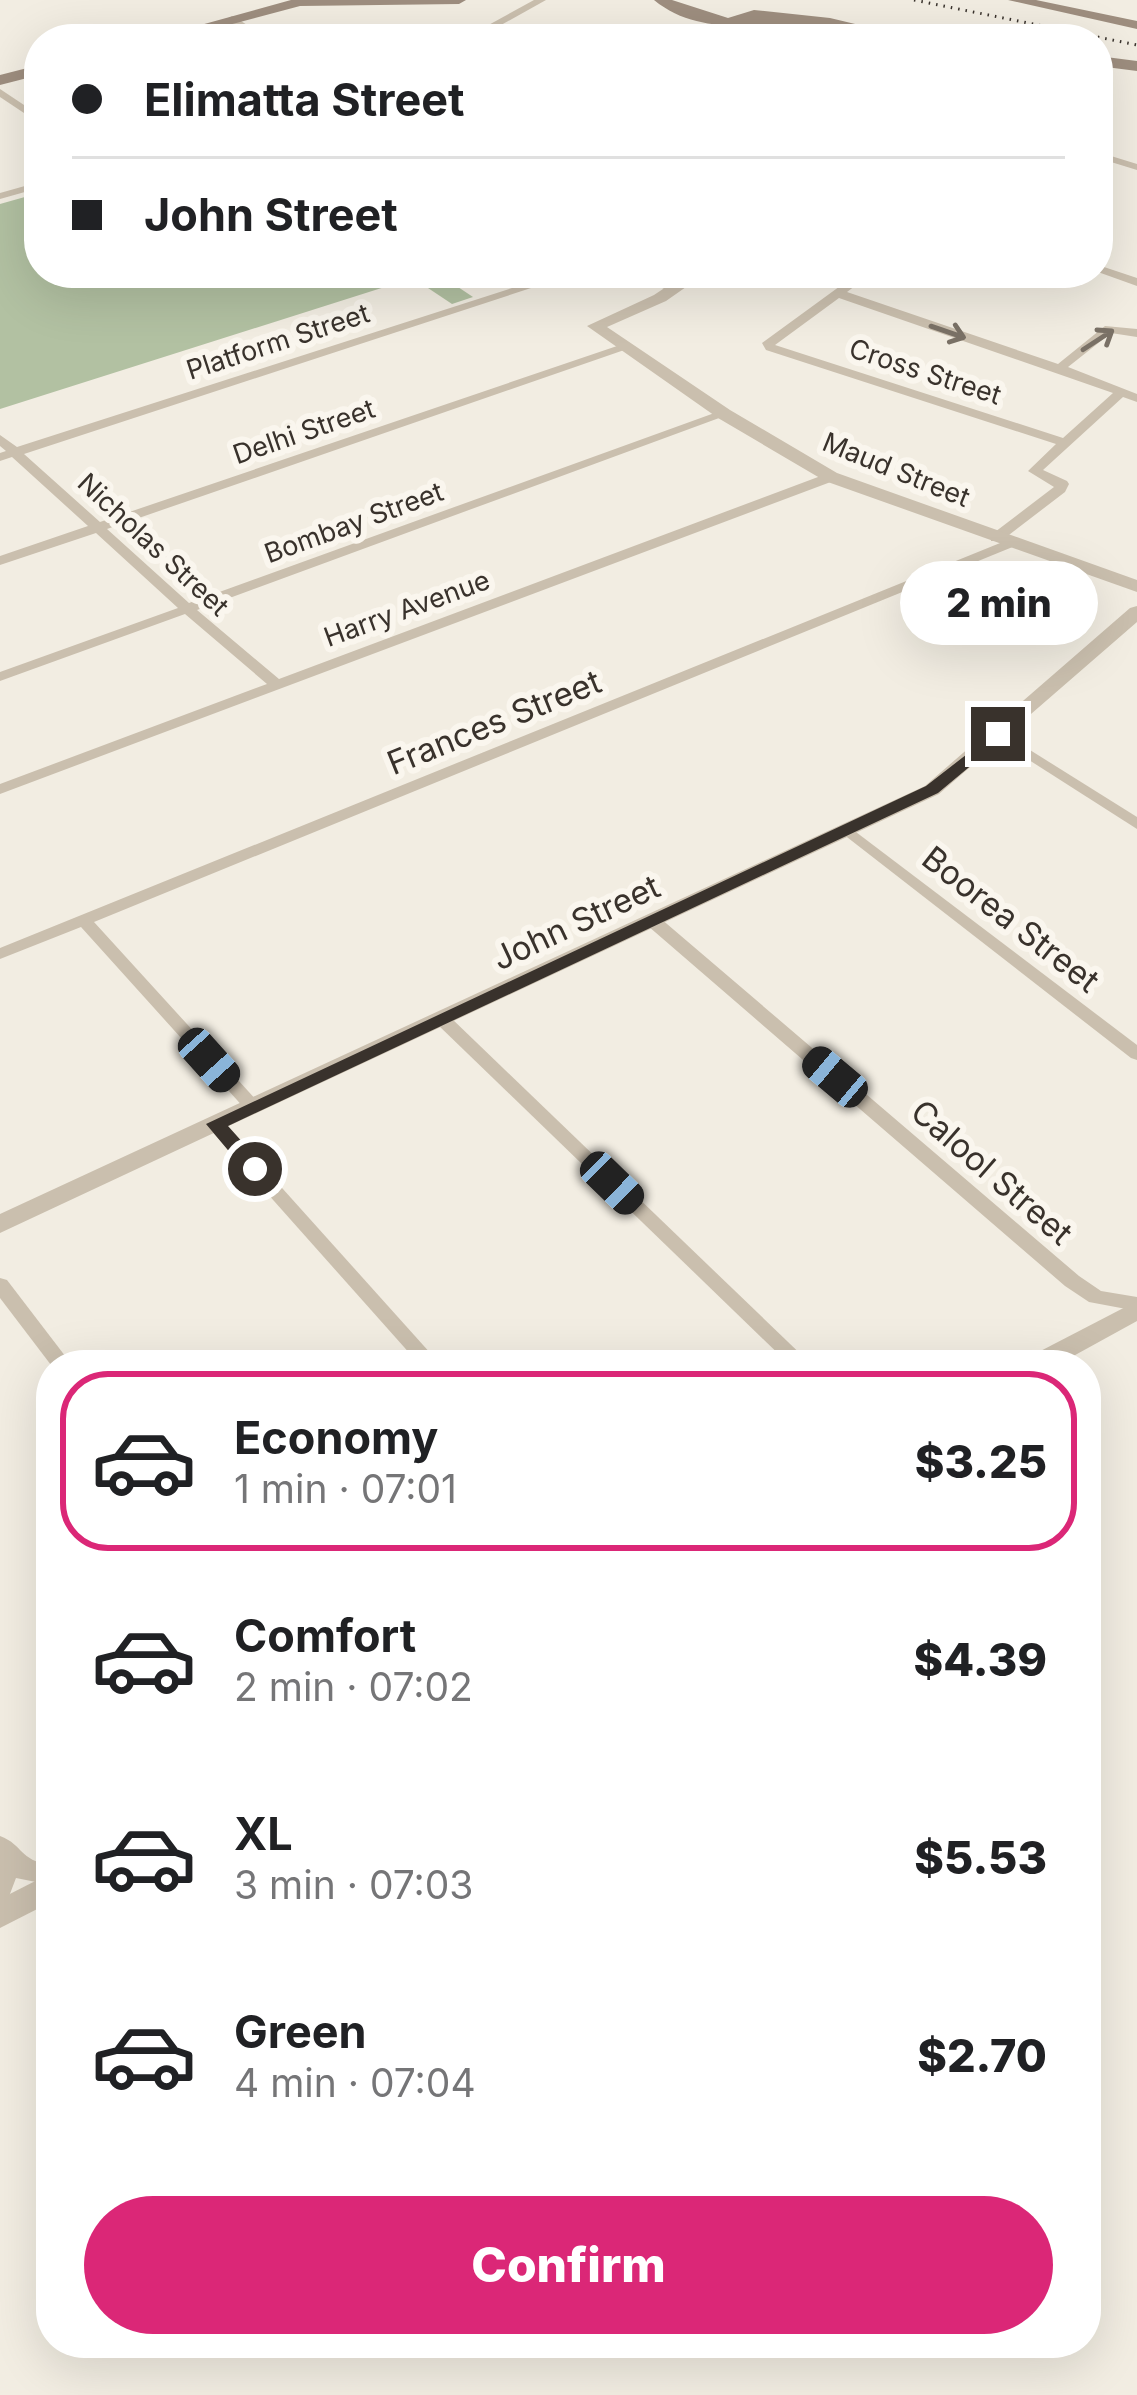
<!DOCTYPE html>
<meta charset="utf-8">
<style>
body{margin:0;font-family:Inter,sans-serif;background:#f6f6f6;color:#202124;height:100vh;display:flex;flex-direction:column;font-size:45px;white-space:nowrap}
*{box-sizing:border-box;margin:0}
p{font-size:39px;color:#757577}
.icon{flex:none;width:66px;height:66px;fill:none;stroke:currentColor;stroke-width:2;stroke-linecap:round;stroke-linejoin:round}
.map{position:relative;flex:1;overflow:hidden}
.panel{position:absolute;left:36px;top:1350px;width:1065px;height:1008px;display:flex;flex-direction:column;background:#fff;border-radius:48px;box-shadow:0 12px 48px #0002}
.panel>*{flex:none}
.banner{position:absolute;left:24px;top:24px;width:1089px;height:264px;border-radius:48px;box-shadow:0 12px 48px #0002;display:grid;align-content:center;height:264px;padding:0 48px;background:#fff}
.end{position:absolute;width:54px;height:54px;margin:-27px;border:15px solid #39322c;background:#fff;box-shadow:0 0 0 6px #fff}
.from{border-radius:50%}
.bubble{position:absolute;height:84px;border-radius:42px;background:#fff;box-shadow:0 12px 48px #0002;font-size:39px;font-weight:800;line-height:84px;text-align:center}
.car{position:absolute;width:36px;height:72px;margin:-36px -18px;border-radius:15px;box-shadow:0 0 9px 3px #0007;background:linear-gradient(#222 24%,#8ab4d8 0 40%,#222 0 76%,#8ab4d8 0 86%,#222 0)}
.banner b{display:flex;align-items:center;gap:42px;height:114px;font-size:45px}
.banner b+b{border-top:3px solid #e0e0e0}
.banner i{width:30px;height:30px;background:#202124}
ul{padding:21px 0 0;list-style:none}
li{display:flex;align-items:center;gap:36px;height:180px;margin:0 24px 18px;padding:0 24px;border:6px solid transparent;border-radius:48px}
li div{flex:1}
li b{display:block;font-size:45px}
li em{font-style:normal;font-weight:800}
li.selected{border-color:#db2777}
li>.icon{width:108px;height:108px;stroke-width:1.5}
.action{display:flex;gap:24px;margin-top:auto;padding:24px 48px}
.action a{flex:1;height:138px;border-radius:72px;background:#db2777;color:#fff;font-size:48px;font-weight:800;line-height:138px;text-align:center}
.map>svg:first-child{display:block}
.green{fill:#b2c1a2}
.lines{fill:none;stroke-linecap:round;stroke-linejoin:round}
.stream{stroke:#82a6ae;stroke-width:3}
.minor{fill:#cabfae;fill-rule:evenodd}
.tertiary{fill:#cabfae;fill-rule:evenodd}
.secondary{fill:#9e8e7f;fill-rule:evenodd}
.rail{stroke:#39322c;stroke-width:3;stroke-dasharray:1.5 6;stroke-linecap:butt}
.oneway{stroke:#7a7166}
.route{fill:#39322c}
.labels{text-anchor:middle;stroke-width:12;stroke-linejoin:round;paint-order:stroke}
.far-street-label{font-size:27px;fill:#39322c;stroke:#faf6ee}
.street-label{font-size:33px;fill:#39322c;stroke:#faf6ee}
</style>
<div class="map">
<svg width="1137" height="2395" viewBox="0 0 1137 2395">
<rect width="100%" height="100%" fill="#f2ede2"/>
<path class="green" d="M39 193V273H321L339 285 377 273H437L473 297 452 304 413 278 0 409V204Z"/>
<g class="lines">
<path class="stream" d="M92 39 105 33"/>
<g class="minor">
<path d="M534 0H546L476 39H463Z"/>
<path d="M232 16 235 17 268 39H256L229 21 227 19Z"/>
<path d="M753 22 762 24 745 39H734Z"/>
<path d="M611 30 616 33C610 40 603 39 595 39Z"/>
<path d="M0 89 39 115V123L0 97Z"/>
<path d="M1098 152 1137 164V170L1098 158Z"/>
<path d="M39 182V188L0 199V193Z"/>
<path d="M1098 265 1137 278V286L1098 272Z"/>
<path d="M559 273H577L24 454 100 522 620 345 630 348 107 529 189 603 720 411 730 414 197 610 279 679 826 474H836V480L0 794V784L267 684 185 614 0 681V672L178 608 96 533 0 565V556L88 526 12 457 0 461V453L6 451 0 446V435L17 447Z"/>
<path d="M633 273H648L680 290 670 292Z"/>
<path d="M858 273H872L847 292 1058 364 1105 326 1137 329V337L1111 333 1068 367 1137 394V402L1123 397 1043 470 1067 481 1069 484 1065 492 1001 541H991V535L1054 487 1028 471 1056 444 766 350 762 343ZM839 298 1113 393 1063 438 775 345Z"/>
<path d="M1010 539 1015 540V546L94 922 258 1102 261 1106 258 1110H246L81 927 0 959V948Z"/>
<path d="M998 730 1137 817V829L993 737V731Z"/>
<path d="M848 826 1137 1045V1060L1131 1058 843 834 840 831Z"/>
<path d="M654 917 660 918 1079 1276 1101 1291 1137 1297V1311L1089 1302 1065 1286 648 926 646 922 648 918Z"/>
<path d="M443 1014 449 1016 812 1365H790L437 1024 435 1020Z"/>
<path d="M215 1118 221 1120 441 1365H420L209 1128 206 1124 209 1120Z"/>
<path d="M0 1278 7 1280 72 1365H51L0 1298Z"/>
<path d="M0 1836C24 1845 18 1860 51 1865V1885L16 1878 8 1899 0 1902Z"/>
</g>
<g class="tertiary">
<path d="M687 273H706L666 301 607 327 730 410 837 473 1137 580V592L825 481 718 418 587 326 654 295Z"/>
<path d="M1137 606V622L939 794 0 1233V1214L925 786 1130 608Z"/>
<path d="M1137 1301V1321L1057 1365H1023L1027 1358Z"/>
<path d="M51 1873V1902L0 1928V1899Z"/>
</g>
<g class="secondary">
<path d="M291 0H466L459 4 300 6 176 39H150Z"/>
<path d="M654 0H672L728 18 754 10 830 18 918 39C885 39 856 30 825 26 768 19 704 41 654 0Z"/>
<path d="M1008 0H1036L1137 21V29Z"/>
<path d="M1098 56 1137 61V71L1098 66Z"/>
<path d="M39 65V75L0 85V75Z"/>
</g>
<path class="rail" d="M914 0 1137 45"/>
</g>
<defs><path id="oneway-shaft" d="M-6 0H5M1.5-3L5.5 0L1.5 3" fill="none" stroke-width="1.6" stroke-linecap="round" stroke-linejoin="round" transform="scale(3)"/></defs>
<g class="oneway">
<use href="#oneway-shaft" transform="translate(948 332) rotate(19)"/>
<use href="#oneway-shaft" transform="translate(1098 340) rotate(-33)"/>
</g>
<path class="route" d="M998 730 1006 734 1004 738 938 793 228 1126 262 1164V1174H248L206 1124 926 786Z"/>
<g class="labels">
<g class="far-street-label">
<text transform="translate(278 342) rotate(-18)" y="9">Platform Street</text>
<text transform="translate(925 372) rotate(18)" y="9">Cross Street</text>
<text transform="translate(304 432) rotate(-19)" y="9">Delhi Street</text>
<text transform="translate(896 470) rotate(22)" y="9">Maud Street</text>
<text transform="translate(354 523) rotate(-20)" y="9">Bombay Street</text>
<text transform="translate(153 545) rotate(43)" y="9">Nicholas Street</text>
<text transform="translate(407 609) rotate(-20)" y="9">Harry Avenue</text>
</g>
<g class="street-label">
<text transform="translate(494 722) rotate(-22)" y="12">Frances Street</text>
<text transform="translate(1011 919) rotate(38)" y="12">Boorea Street</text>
<text transform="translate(576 922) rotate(-25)" y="12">John Street</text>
<text transform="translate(992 1172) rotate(41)" y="12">Calool Street</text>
</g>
</g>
</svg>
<i class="end from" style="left:255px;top:1169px"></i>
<i class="end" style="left:998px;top:734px"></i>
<div class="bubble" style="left:900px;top:561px;width:198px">2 min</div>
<i class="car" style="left:209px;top:1060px;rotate:138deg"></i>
<i class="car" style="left:835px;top:1077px;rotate:310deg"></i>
<i class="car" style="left:612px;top:1183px;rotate:134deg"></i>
<div class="banner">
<b><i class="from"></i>Elimatta Street</b>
<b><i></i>John Street</b>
</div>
<section class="panel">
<ul>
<li class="selected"><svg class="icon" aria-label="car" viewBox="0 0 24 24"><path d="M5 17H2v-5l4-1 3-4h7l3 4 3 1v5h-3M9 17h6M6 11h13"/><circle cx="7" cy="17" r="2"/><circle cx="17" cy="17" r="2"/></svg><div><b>Economy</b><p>1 min · 07:01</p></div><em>$3.25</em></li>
<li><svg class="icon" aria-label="car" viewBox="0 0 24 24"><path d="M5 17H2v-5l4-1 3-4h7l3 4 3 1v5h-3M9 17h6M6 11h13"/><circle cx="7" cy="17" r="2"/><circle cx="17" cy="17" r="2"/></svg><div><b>Comfort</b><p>2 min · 07:02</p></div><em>$4.39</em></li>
<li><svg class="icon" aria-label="car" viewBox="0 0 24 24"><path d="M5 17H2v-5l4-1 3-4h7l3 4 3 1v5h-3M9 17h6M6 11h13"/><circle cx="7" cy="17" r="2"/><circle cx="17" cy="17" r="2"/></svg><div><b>XL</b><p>3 min · 07:03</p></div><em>$5.53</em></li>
<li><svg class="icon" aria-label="car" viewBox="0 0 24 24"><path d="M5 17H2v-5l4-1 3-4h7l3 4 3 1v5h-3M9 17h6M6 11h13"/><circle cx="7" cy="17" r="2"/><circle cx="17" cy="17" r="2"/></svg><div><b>Green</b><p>4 min · 07:04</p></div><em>$2.70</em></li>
</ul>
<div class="action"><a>Confirm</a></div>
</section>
</div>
